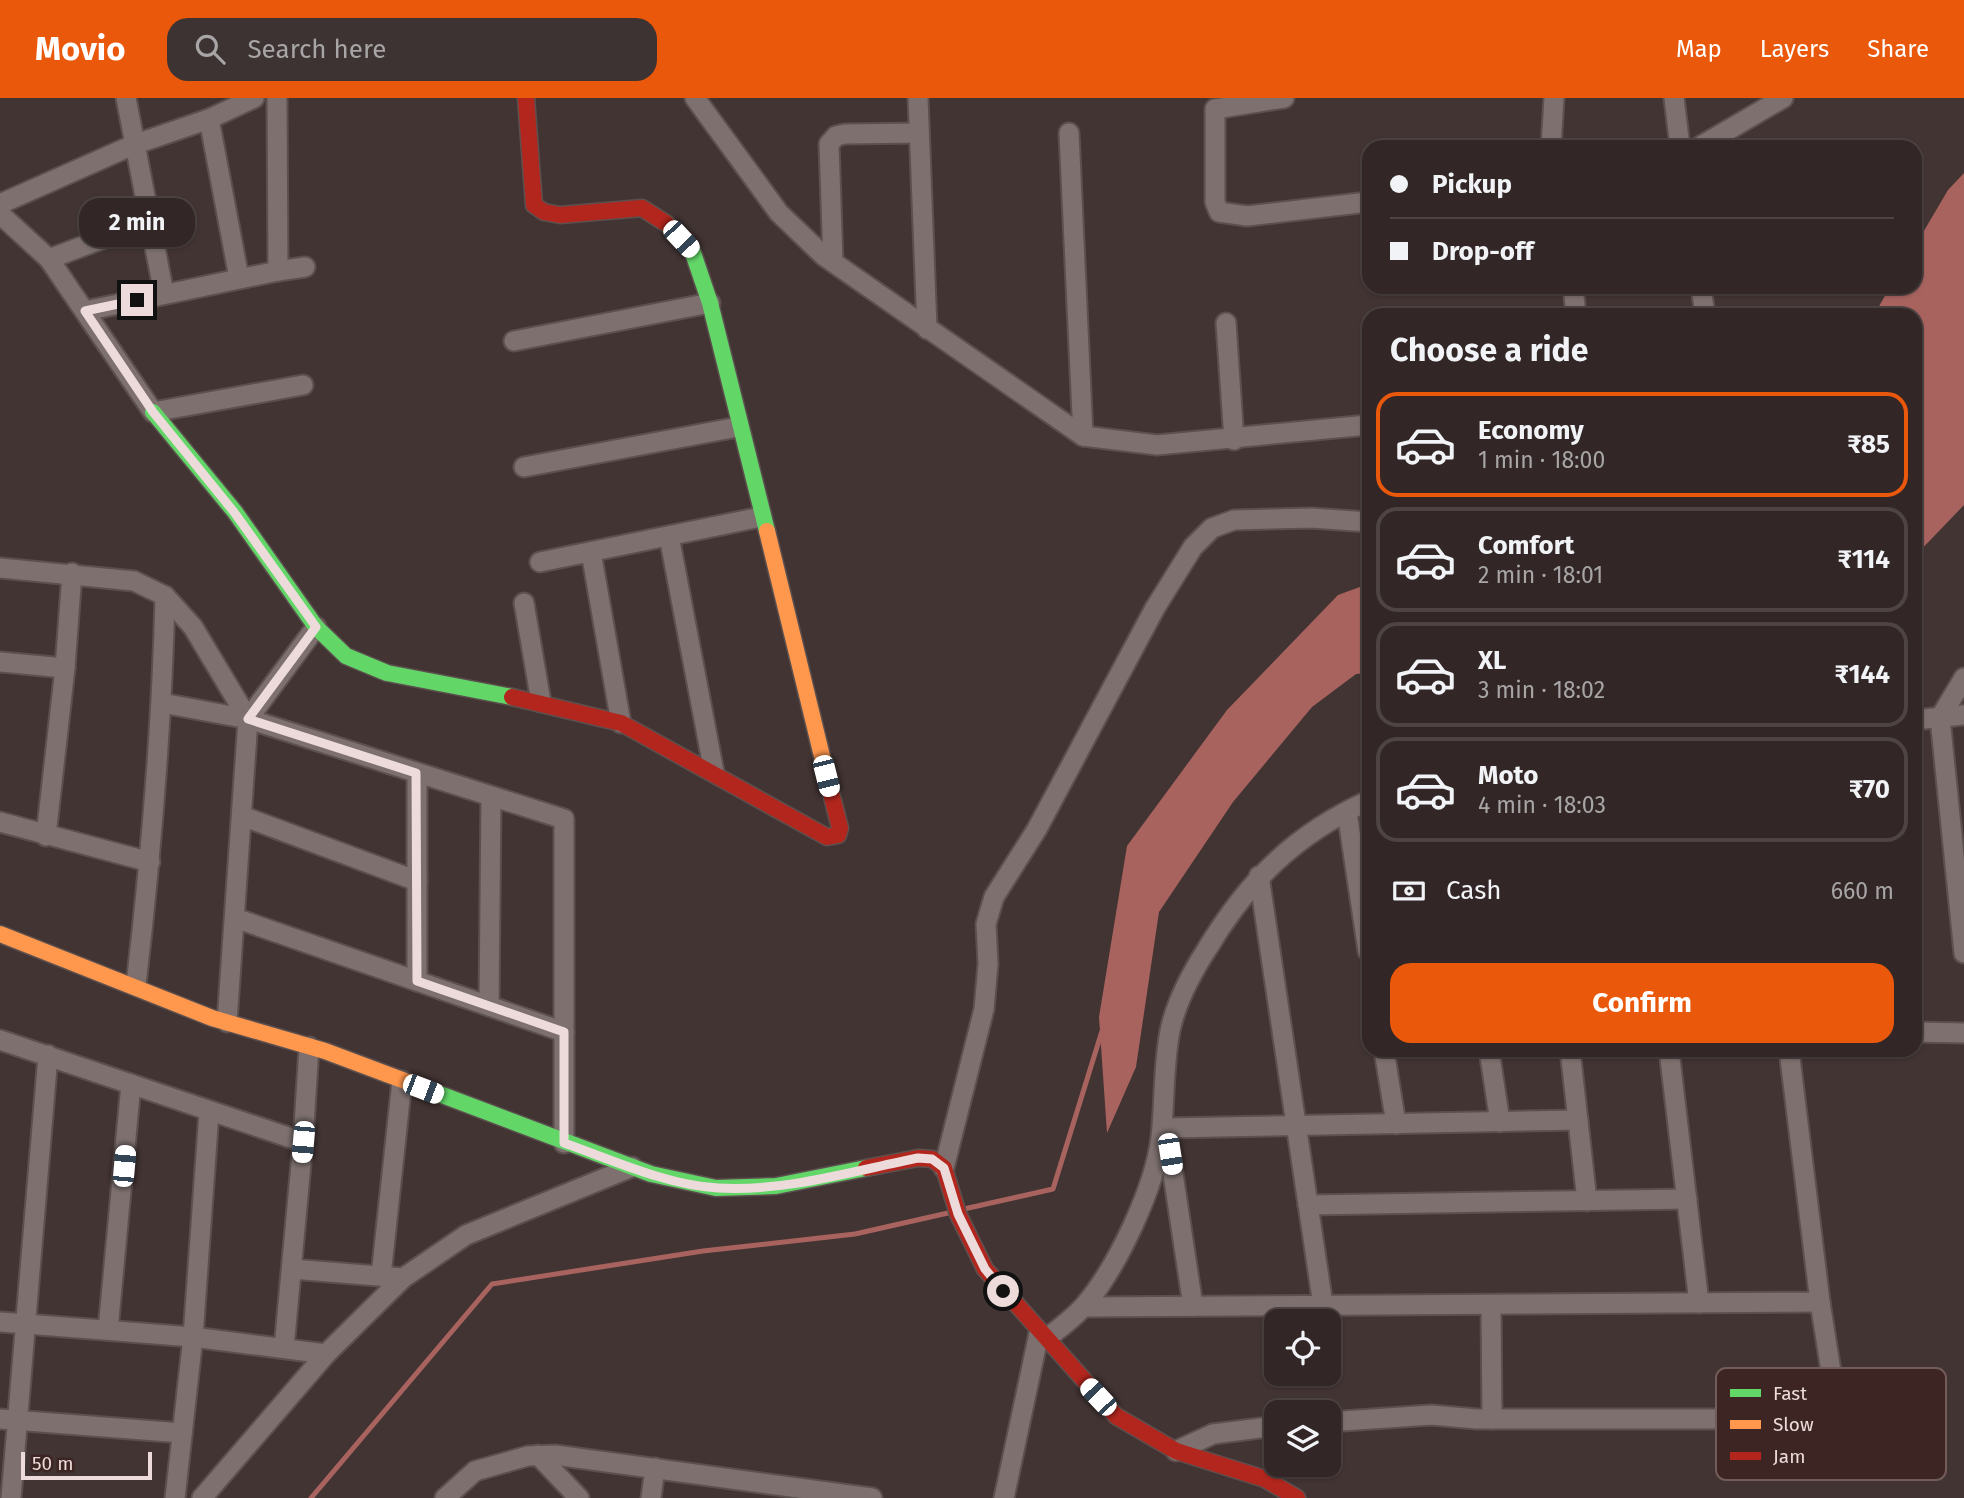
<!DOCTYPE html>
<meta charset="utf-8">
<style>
body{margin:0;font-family:"Fira Sans",sans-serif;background:#3d3332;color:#f1f3f6;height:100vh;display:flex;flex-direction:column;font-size:26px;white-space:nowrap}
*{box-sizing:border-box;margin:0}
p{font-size:23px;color:#a8a5a7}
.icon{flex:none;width:38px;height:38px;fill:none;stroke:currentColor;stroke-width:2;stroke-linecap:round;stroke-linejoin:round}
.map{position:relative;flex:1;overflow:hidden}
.panel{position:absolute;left:1362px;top:210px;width:560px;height:749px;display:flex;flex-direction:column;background:#322726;border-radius:21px;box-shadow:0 2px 5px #0004,0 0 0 2px #4d4443}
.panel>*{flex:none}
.hud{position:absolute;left:1362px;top:42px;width:560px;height:154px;border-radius:21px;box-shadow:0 2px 5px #0004,0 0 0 2px #4d4443;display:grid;align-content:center;height:154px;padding:0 28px;background:#322726}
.controls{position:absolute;left:1264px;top:1211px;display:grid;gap:14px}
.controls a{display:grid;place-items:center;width:77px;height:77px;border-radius:14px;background:#322726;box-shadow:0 2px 5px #0004,0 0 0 2px #4d4443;font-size:35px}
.scale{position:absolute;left:21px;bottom:18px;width:131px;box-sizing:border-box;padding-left:7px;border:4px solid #ecdbda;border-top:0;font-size:19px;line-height:24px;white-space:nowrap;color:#ecdbda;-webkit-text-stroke:5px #3d2523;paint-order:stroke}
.end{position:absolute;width:32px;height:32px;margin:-16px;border:9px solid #ecdbda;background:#111;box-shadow:0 0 0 4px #111}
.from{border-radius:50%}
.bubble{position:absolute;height:49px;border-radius:21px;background:#322726;box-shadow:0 2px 5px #0004,0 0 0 2px #4d4443;font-size:23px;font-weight:700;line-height:49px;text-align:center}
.car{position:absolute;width:21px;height:42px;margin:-21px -10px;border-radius:9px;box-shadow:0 0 5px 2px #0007;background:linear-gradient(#fff 24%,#345 0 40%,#fff 0 76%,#345 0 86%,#fff 0)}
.hud b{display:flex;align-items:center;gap:24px;height:66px;font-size:26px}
.hud b+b{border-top:2px solid #4d4443}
.hud i{width:18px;height:18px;background:#f1f3f6}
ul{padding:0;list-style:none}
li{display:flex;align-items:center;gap:21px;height:105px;margin:0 14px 10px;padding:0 14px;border:4px solid #4d4443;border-radius:21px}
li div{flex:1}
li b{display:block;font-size:26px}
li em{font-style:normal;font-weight:700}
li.selected{border-color:#ea580c}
li>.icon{width:63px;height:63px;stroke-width:1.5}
h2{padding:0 28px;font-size:32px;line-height:84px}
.pay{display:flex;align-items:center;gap:18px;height:77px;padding:0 28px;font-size:26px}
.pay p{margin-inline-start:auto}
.button{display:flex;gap:14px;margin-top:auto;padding:14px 28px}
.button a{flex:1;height:80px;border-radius:21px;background:#ea580c;color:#fff;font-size:28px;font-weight:700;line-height:80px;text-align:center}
header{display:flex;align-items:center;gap:42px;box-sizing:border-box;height:98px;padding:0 35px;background:#ea580c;color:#fff}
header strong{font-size:33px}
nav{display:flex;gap:38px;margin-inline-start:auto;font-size:24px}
.search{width:490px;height:63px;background:#3d3332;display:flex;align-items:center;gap:18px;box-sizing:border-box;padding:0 24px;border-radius:21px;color:#a8a5a7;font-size:26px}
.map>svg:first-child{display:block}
.water{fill:#a8635f}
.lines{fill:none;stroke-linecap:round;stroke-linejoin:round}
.stream{stroke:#a8635f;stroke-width:5}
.street-casing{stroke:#5c504f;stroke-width:23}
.fast-casing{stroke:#5c504f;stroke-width:19}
.slow-casing{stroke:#5c504f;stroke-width:19}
.jam-casing{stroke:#5c504f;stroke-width:19}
.street{stroke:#7d706f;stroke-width:19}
.fast{stroke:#63d668;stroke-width:16}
.slow{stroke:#ff974d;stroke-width:16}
.jam{stroke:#b3261e;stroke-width:16}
.route{stroke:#ecdbda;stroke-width:9}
.key{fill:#3d2523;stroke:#725c5a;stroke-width:2}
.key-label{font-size:19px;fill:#ecdbda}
</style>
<header>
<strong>Movio</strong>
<div class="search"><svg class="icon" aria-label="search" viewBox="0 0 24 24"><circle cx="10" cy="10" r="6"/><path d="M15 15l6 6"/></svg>Search here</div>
<nav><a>Map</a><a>Layers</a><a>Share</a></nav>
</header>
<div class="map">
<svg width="1964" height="1400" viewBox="0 0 1964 1400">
<rect width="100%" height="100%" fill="#423433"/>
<g class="water">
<path d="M1964 75V407L1915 458 1914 217H1874L1890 189H1914L1915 148 1948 92Z"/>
<path d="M1368 486V575L1356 576 1312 609 1233 704 1159 814 1136 969 1107 1035 1099 919 1127 748 1227 612 1338 497Z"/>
</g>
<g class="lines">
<g class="stream">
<path d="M964 1111 1053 1091 1102 933"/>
<path d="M311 1400 492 1186 703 1153 855 1136 948 1115"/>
</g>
<defs>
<g id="street">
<path d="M126 0 164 196"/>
<path d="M695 0 779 115 824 158 1083 338 1069 35"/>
<path d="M918 0 927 231"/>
<path d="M1284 0 1215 11V104L1219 114 1247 118 1368 104"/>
<path d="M1674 0 1680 49"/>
<path d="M209 21 239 180"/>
<path d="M1551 49 1554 0"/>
<path d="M1699 49 1783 0"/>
<path d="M0 106 133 47 209 21 254 0"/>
<path d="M0 116 49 161 153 314 303 287"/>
<path d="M49 161 147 124"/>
<path d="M833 164 829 46 836 38 845 36 919 35"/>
<path d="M278 173 305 169"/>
<path d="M1573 189 1576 217"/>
<path d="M1701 189 1705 217"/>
<path d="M85 213 278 173 277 0"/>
<path d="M1226 225 1234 342"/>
<path d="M514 243 710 205"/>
<path d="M1083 338 1157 347 1368 327"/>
<path d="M524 369 738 329"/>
<path d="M669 438 714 674"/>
<path d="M591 454 621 625"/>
<path d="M540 464 761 419"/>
<path d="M0 470 134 483 165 498 193 529 248 621 227 924"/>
<path d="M524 505 541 604"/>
<path d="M0 564 65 570"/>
<path d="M1964 580 1940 620 1964 855"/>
<path d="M162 605 248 621 564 721V1045"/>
<path d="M248 621 316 529"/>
<path d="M1914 622 1964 617"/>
<path d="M417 675V883"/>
<path d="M1347 714 1368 853"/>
<path d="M242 718 417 783"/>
<path d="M0 724 150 764"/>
<path d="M46 738 65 570 72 475"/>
<path d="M1259 778 1323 1207"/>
<path d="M235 820 564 934"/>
<path d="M136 887C151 758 162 629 165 498"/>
<path d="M489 908 491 698"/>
<path d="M1914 934 1964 935"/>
<path d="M0 942 303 1044 284 1250"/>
<path d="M1384 952 1396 1026"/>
<path d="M1489 952 1500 1024"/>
<path d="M1570 952 1587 1103"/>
<path d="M1669 952 1699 1205"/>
<path d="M1166 1030 1578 1022"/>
<path d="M1167 1036 1193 1208"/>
<path d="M303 1044 309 949"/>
<path d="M944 1070 984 911 988 866 986 826 994 799 1037 731 1155 510 1193 449 1212 430 1234 422 1312 420 1368 424"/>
<path d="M1308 1107 1687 1101"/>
<path d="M292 1171 403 1180 466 1137 632 1069"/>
<path d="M381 1178 402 983"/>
<path d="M1491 1207 1492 1321"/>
<path d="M1084 1209 1820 1204 1789 952"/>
<path d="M0 1224 193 1239 326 1256"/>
<path d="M108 1232 131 986"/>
<path d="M1045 1242C1058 1231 1074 1220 1085 1207 1118 1168 1155 1089 1161 1039 1165 1004 1163 968 1170 933 1176 904 1191 876 1207 851 1248 783 1295 736 1368 703"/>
<path d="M0 1321 182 1335"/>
<path d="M1328 1324 1431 1317 1477 1321H1822L1832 1317 1836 1305 1820 1204"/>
<path d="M1176 1353 1213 1336 1276 1328"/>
<path d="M538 1357 579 1400"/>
<path d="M11 1400 48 957"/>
<path d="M175 1400 193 1239 209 1014"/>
<path d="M202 1400 326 1256 403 1180"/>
<path d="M445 1400 475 1373 528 1358 555 1357 872 1400"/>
<path d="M651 1400 655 1370"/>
<path d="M1004 1400 1039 1235"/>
</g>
<g id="fast">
<path d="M667 126 692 152 710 205 767 433"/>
<path d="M153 314 235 414 316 529 346 558 387 575 512 599"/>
<path d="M421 989 651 1076 716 1090 776 1088 866 1070"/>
</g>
<g id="slow">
<path d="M767 433 830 691"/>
<path d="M0 836 212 920 325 953 421 989"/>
</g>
<g id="jam">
<path d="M526 0 534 107 544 114 560 117 642 110 667 126"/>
<path d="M512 599 621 625 827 739 838 737 840 730 830 691"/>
<path d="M866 1070 918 1060 932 1061 944 1070 958 1116 985 1171 1116 1318 1176 1353 1265 1381 1297 1400"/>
</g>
</defs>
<use href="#street" class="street-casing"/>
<use href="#fast" class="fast-casing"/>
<use href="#slow" class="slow-casing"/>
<use href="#jam" class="jam-casing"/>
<use href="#street" class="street"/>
<use href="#fast" class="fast"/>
<use href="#slow" class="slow"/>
<use href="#jam" class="jam"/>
</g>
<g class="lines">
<path class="route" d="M137 202 85 213 153 314 234 414 316 529 248 621 416 675 417 883 564 934V1045C613 1062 666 1087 718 1090 785 1094 853 1073 918 1060L932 1061 944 1070 958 1116 985 1171 1003 1193"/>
</g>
<rect x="1716" y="1270" width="230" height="112" rx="10" class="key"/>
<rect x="1730" y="1291" width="31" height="8" fill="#63d668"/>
<rect x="1730" y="1322" width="31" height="9" fill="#ff974d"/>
<rect x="1730" y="1354" width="31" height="8" fill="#b3261e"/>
<g class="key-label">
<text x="1773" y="1302">Fast</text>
<text x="1773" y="1333">Slow</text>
<text x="1773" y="1365">Jam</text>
</g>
</svg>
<div class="controls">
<a><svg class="icon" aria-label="locate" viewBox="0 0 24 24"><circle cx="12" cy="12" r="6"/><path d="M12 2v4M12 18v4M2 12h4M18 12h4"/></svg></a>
<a><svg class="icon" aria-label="layers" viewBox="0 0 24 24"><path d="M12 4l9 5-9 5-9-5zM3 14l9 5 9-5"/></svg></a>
</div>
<div class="scale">50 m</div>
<i class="end from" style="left:1003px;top:1193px"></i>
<i class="end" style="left:137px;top:202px"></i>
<div class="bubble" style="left:79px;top:100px;width:116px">2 min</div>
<i class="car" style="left:681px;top:141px;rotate:137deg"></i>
<i class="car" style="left:826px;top:678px;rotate:166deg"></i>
<i class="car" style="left:423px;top:991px;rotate:111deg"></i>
<i class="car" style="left:303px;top:1044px;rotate:185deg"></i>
<i class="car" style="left:1170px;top:1056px;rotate:171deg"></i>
<i class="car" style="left:124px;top:1068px;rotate:5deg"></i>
<i class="car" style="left:1098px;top:1299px;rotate:317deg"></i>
<div class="hud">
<b><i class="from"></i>Pickup</b>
<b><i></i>Drop-off</b>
</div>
<section class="panel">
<h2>Choose a ride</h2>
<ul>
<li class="selected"><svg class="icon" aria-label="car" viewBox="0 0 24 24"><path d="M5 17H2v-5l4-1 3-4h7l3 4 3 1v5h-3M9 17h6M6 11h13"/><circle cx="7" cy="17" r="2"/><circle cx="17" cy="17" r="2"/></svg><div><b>Economy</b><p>1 min · 18:00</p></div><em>₹85</em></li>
<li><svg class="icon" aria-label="car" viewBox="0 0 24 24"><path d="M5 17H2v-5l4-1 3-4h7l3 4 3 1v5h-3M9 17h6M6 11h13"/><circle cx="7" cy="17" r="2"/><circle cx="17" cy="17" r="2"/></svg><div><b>Comfort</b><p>2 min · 18:01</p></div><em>₹114</em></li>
<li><svg class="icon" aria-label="car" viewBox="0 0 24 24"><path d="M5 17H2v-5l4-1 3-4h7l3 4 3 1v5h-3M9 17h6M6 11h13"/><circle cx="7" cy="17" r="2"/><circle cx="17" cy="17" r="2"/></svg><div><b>XL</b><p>3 min · 18:02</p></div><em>₹144</em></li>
<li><svg class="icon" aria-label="car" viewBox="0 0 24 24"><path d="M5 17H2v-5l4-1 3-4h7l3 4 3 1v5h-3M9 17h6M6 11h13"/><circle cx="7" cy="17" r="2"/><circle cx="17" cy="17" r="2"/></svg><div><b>Moto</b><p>4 min · 18:03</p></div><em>₹70</em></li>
</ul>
<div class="pay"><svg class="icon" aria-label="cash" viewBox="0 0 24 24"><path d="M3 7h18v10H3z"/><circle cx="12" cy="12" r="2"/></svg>Cash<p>660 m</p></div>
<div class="button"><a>Confirm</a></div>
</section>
</div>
